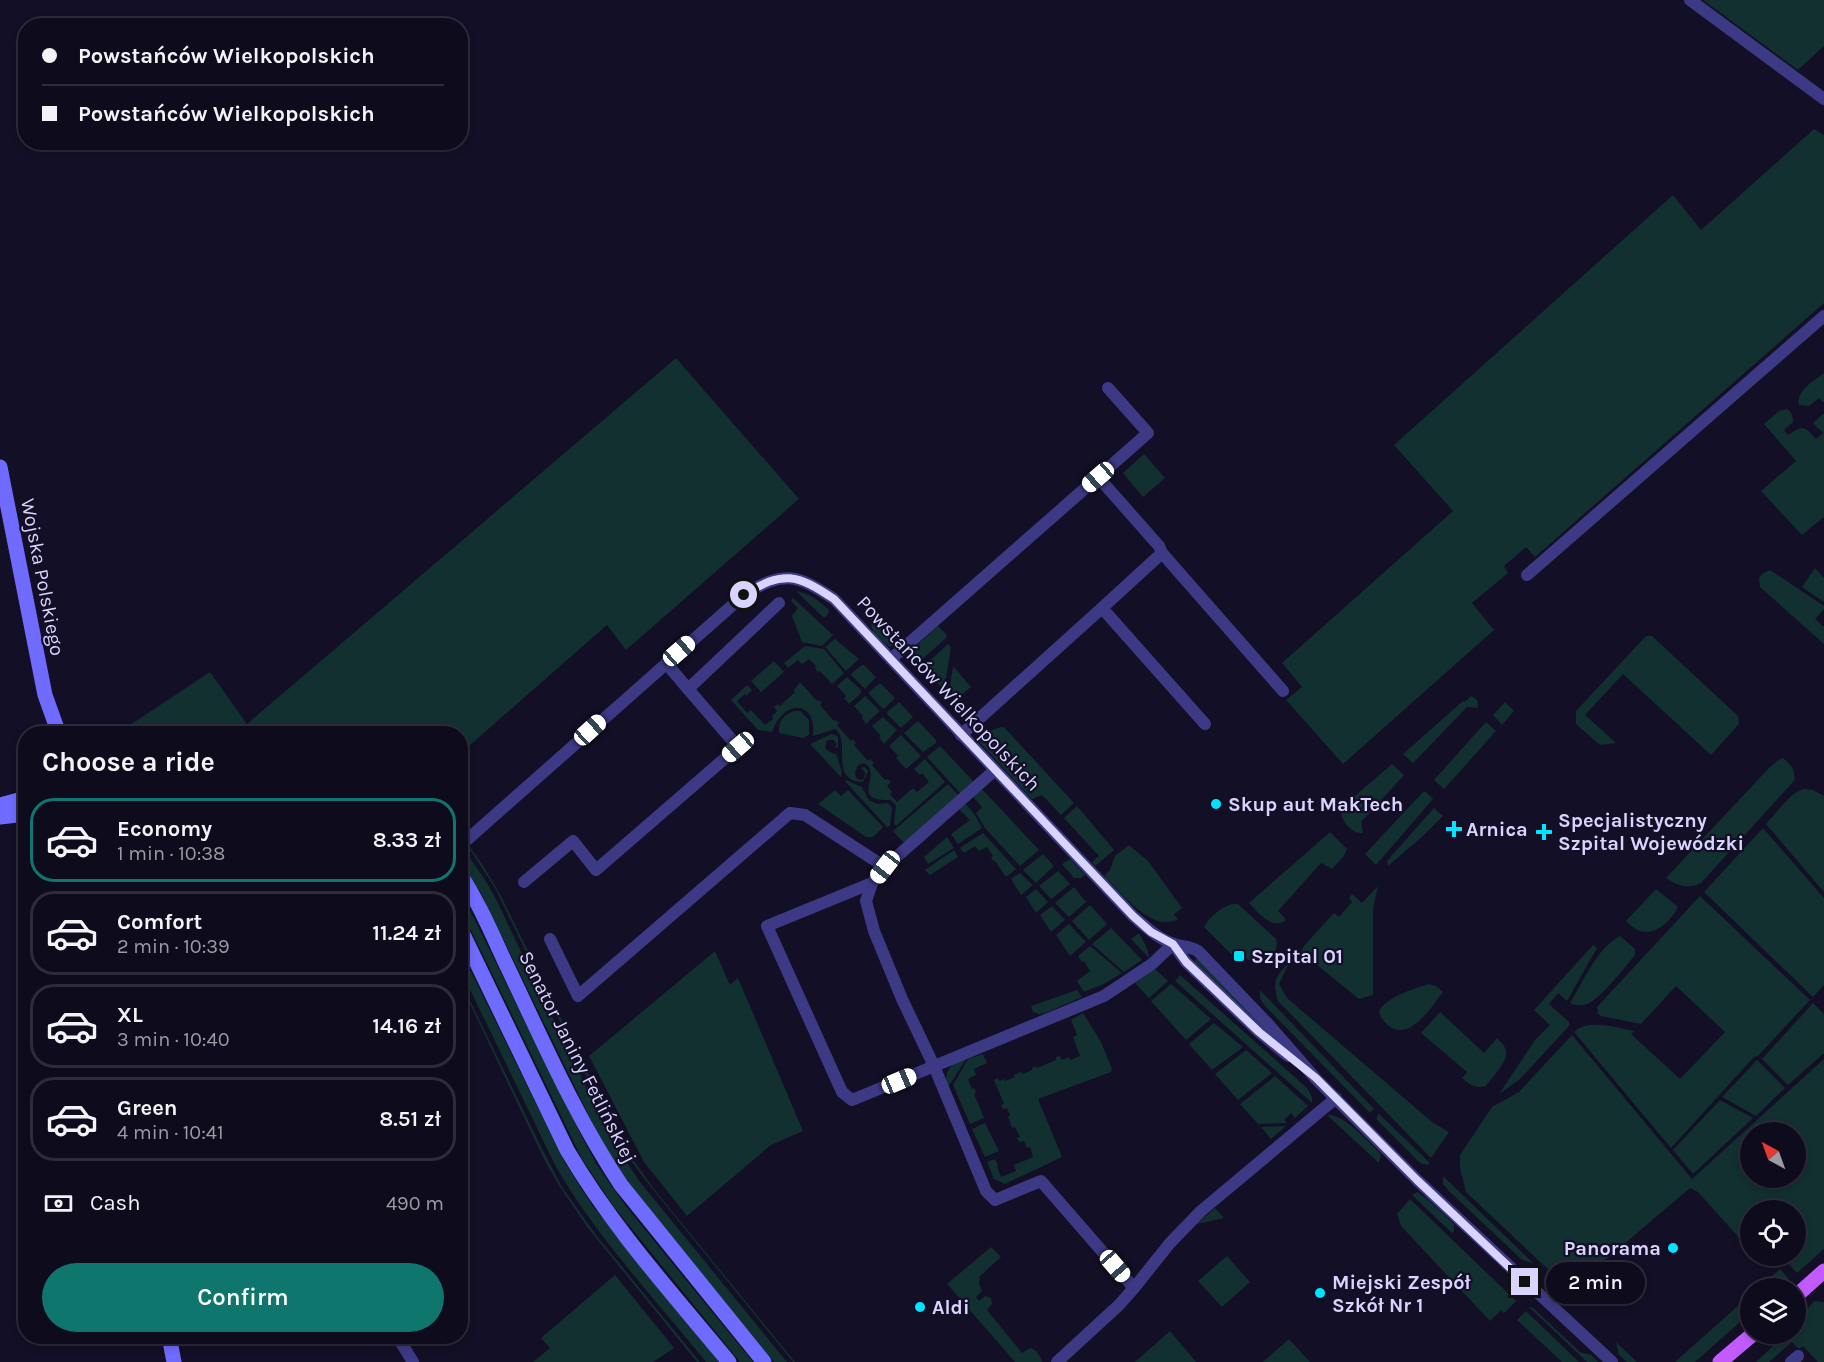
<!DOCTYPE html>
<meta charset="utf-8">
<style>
body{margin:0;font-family:Karla,sans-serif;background:#171425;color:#f1f3f6;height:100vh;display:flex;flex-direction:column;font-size:22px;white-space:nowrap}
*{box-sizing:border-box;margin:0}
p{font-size:20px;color:#9b9ba3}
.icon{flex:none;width:33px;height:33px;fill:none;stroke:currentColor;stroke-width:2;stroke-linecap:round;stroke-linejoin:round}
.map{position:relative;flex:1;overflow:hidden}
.details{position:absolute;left:18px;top:726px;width:450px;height:618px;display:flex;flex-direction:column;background:#0e0b1c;border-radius:24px;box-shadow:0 3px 9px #0003,0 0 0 2px #2e2b3b}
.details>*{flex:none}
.hud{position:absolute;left:18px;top:18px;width:450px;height:132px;border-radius:24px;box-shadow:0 3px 9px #0003,0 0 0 2px #2e2b3b;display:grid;align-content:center;height:132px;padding:0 24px;background:#0e0b1c}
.needle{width:39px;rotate:319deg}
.buttons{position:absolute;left:1740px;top:1122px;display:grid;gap:12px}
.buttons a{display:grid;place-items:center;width:66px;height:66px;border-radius:50%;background:#0e0b1c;box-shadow:0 3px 9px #0003,0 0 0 2px #2e2b3b;font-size:30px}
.end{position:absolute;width:27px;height:27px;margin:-14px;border:8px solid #d9d4ff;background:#111;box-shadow:0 0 0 3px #111}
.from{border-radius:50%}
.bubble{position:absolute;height:42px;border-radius:21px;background:#0e0b1c;box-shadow:0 3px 9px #0003,0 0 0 2px #2e2b3b;font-size:20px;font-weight:600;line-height:42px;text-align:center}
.car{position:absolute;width:18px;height:36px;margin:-18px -9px;border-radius:8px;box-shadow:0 0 4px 2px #0007;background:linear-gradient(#fff 24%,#345 0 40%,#fff 0 76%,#345 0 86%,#fff 0)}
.hud b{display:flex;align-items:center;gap:21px;height:57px;font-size:22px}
.hud b+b{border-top:2px solid #2e2b3b}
.hud i{width:15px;height:15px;background:#f1f3f6}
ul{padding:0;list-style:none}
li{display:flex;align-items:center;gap:18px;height:84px;margin:0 12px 9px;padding:0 12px;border:3px solid #2e2b3b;border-radius:24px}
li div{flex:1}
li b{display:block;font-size:22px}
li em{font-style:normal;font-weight:600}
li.active{border-color:#0f766e}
li>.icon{width:54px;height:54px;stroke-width:1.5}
h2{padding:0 24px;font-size:27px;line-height:72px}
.pay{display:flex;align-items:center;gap:15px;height:66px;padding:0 24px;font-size:22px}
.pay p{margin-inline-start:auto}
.action{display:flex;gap:12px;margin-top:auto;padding:12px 24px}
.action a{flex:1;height:69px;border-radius:36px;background:#0f766e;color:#fff;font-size:24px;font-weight:600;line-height:69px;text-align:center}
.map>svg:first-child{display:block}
.green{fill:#12302f;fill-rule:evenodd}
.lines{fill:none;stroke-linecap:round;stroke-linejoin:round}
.street{stroke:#3d3a85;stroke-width:12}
.secondary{stroke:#6f6bff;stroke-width:15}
.primary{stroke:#c25bff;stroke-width:15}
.route{stroke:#d9d4ff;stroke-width:8}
.poi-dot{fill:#00e5ff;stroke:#130f26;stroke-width:2}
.labels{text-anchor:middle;stroke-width:4.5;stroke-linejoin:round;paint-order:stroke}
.street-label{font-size:20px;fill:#d9d4ff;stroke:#130f26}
.poi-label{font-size:20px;font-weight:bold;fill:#d9d4ff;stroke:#130f26;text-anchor:start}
</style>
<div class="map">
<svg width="1824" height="1362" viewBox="0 0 1824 1362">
<rect width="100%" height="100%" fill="#130f26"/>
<g class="green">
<path d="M1703 0H1824V46L1798 70Z"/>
<path d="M1814 129 1824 135V303L1535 557 1526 547 1504 566 1508 573 1472 603 1494 630 1343 764 1286 700 1302 687 1282 663 1453 511 1394 445 1673 195 1701 230Z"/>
<path d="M676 358 799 499 626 650 607 625 461 753 460 734 118 733 210 672 247 724Z"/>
<path d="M1824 373V403L1819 398 1809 406 1799 405C1796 390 1814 381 1824 373Z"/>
<path d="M1787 409C1792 412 1793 416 1793 422L1784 430 1788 435C1803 425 1804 425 1816 439L1823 433 1813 423 1824 413V517L1802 535 1761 491 1796 461 1764 424 1779 411Z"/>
<path d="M1144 454 1165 478 1143 497 1123 473Z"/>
<path d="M1815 568 1824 578V602L1802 587Z"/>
<path d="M1770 570 1824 606V609L1815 619 1824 627V644L1760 587 1759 578 1762 574Z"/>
<path d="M796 591C809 593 818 600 828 609L829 613 824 618Z"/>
<path d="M793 598 833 635 822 646 802 642 792 616 798 608 791 601Z"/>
<path d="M872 617 897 644 890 647C879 639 868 631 872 617Z"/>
<path d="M938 626 947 635 945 639 919 662 913 649Z"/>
<path d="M1646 636H1652L1738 716 1739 724 1711 755 1623 674 1585 715 1616 743 1600 745 1576 724V711Z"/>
<path d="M835 639 859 659 846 671 825 647Z"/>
<path d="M948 644 951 647 944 690 923 667Z"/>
<path d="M805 646 824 649 844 673 832 684 820 671 818 672 815 668 816 666 809 659 802 664 798 660 788 668 784 663Z"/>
<path d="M774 661 784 672 761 692 751 681Z"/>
<path d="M862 665H864L876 677 865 689 851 675 852 673Z"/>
<path d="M953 666 971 687 955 700 949 694Z"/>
<path d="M847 677 861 690V693L849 704 844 698 846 696 837 686Z"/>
<path d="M800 682 817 701 819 700 822 703 820 705 834 721 836 720 839 723 837 725 851 741 853 739 856 743 854 745 868 761 870 759 874 763 872 765 885 780 888 779 891 782 887 786 892 792 890 794 897 802 913 788 917 792 929 782 922 773 920 775 914 769 925 759 945 782 896 826 894 823 896 805 890 800C848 801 884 774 864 763L858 765 855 772 856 778 860 780 864 779 865 772 861 768 863 767 866 768 868 771 863 782C828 781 852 741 835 729L813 736C817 699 783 699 772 732L758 730 731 700 747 685 752 690 746 696 745 694 737 701 747 713 751 710 765 725 773 719 772 716 777 711 774 707 778 704 780 706 795 692 794 690Z"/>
<path d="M880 683 895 698 884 709 882 708 869 694V692Z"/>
<path d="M865 696 879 710V712L866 724 862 718 863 716 854 706Z"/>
<path d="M1471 696 1477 700 1478 708 1467 707 1413 763 1403 754 1463 701 1465 702Z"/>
<path d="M1505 702 1514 711 1502 725 1493 715Z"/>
<path d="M898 703H900L913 717 901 728 887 714V712Z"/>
<path d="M794 711H800L809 720V735L803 738 779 733C778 722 783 715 794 711Z"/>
<path d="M883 717 897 730 884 744 879 738 881 736 872 726Z"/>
<path d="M918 721 936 740V743L923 752 904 733Z"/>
<path d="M1486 722 1496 731 1444 789 1434 780Z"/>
<path d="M1001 727H1004L1074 803 1061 815 1042 795 1032 799 981 744 978 740 980 728 987 732Z"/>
<path d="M831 734 838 736V747L835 748 836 744 834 740H827L825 748 828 751 837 755C838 761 843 771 841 777L810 744Z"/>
<path d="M901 735 921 756 906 769 896 758 898 756 889 746Z"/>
<path d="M940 746 974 782 961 794 927 757Z"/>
<path d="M1783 758C1792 766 1796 770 1794 781L1701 883C1687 890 1677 885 1666 878L1768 769 1777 761Z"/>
<path d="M1392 764 1404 775 1361 822 1363 833C1352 834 1342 822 1341 812L1348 802Z"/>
<path d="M846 780 862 787 869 800 877 804 888 803 892 808 890 826 887 827 845 781Z"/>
<path d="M948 784 959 796 904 843 893 831Z"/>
<path d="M982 789 1039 850 1020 866 985 828 976 813 982 807 973 797Z"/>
<path d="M1804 789 1813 790 1824 796V892L1766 824C1777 813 1789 793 1804 789Z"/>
<path d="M835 790 841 796 848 790 883 827 873 837H866L818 804Z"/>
<path d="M1423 792H1426L1433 799 1376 865 1365 854Z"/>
<path d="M966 804 975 815 982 828 958 844 951 834 970 820 959 809Z"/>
<path d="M1077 806 1114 850 1095 866 1092 862 1099 856 1064 818Z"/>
<path d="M1434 808 1443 816 1424 835 1388 866 1387 861Z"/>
<path d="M1763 828 1824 898V985L1813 997 1704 892Z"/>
<path d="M1330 832 1347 849 1344 856 1332 869 1321 863 1278 911 1285 918V921C1270 929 1259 913 1249 903Z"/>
<path d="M983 833 1016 869 1006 877 995 861H993L991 858 993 856 987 847 979 851 975 846 964 853 960 848Z"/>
<path d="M947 837 954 848 928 864 924 857Z"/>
<path d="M1129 845 1148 861 1182 908 1174 914 1178 920C1174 921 1169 922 1164 922 1143 921 1119 890 1104 876L1110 870 1115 856Z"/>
<path d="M470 847 484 867 501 896 624 1147 654 1189 795 1362H793L642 1176 624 1150 607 1119 495 888 469 848Z"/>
<path d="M954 850 958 857 930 875 925 870Z"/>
<path d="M466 852 487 883 497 901C521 952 546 1003 570 1054 592 1098 612 1142 640 1182L787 1362H774L636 1193 611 1158 589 1116 481 893C473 880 460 868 466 852Z"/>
<path d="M1043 854 1054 866 1036 883 1023 870Z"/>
<path d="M1070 859 1085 875 1081 878H1074L1062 864Z"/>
<path d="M1058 871 1070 884 1051 899 1039 886Z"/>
<path d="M1020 873 1033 885 1021 895 1011 879Z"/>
<path d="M1378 886 1373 909V995L1359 999 1301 952 1304 946 1334 913 1339 917 1352 902 1349 898 1352 894 1362 903Z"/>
<path d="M1074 887 1086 902 1069 917 1055 903Z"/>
<path d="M1036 889 1048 902 1036 913 1026 897Z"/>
<path d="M1656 889 1678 907C1672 920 1654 938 1638 930 1633 928 1629 924 1626 921Z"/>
<path d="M460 890 580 1133 597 1165 625 1205 753 1362H740L614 1207 582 1159 461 910Z"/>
<path d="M1700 896 1810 1000 1758 1056 1754 1057 1671 1148 1574 1032C1589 1018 1617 1028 1634 1031L1631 1034 1680 1079 1725 1032 1676 986 1641 1024 1601 1016 1598 1014 1597 1007Z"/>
<path d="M1232 904H1238L1276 939C1279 949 1273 953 1267 959L1248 960 1237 949 1232 955 1204 927C1209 917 1221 907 1232 904Z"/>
<path d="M1090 905 1107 924 1089 940 1072 921Z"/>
<path d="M1052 906 1065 920 1051 932 1040 915Z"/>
<path d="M1069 924 1086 942 1070 956 1056 935Z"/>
<path d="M1111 928 1142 960 1124 972 1092 944Z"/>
<path d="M1139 933 1146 946 1150 959 1131 939Z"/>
<path d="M1620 936 1635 949V955C1624 968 1603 996 1589 1003 1582 1006 1577 1006 1570 1003 1584 981 1596 949 1620 936Z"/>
<path d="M1593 945 1597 948 1567 1001 1558 993 1549 1004 1569 1022V1026L1520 1079 1499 1094 1535 1040 1550 1025 1534 1010Z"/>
<path d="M1090 946 1122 973 1104 984 1084 992 1077 981 1090 971 1084 961 1082 962 1078 956Z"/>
<path d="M460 949 565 1163 592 1205 719 1362H706C655 1299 596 1236 556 1167L461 971Z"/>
<path d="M715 951 730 985 738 978 803 1131 771 1145 687 1216 644 1162 589 1056Z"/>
<path d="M1198 957 1265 1026 1263 1029 1256 1025 1194 961Z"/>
<path d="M1290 961 1279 984 1287 998 1432 1122 1449 1132 1431 1158 1278 1001C1271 980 1277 976 1290 961Z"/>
<path d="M1155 969 1168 981 1149 998 1135 983Z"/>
<path d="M1180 975 1307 1088 1312 1097V1103L1175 981Z"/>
<path d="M461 982 542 1149 562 1187 596 1235 700 1362H697L588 1228 560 1187 544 1159 461 985Z"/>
<path d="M1171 984 1211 1019 1186 1040 1151 1001Z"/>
<path d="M1429 984 1436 986 1443 992C1432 1006 1410 1042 1389 1026 1384 1021 1380 1018 1379 1011 1388 996 1413 989 1429 984Z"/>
<path d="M1077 990 1082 997 1045 1013 1039 1014 1033 1012 1031 1006Z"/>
<path d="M1260 990 1374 1109 1370 1113 1265 1006 1260 999Z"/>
<path d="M1813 1003 1824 1014V1053L1788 1085 1762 1059Z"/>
<path d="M1440 1012 1484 1053 1497 1038C1500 1042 1505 1045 1506 1051 1508 1062 1492 1077 1486 1086 1475 1089 1470 1085 1462 1078L1467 1072 1421 1033Z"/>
<path d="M1083 1013 1101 1042 1112 1069 1111 1072 1038 1099 1062 1157 1005 1184 994 1179 987 1162 995 1159 998 1166 997 1167 1001 1177 1016 1171 1014 1165 1033 1157 1030 1147 1027 1148 1024 1141 1019 1142 1017 1138 1020 1137 1015 1127 1012 1128 1008 1117 1010 1115 1007 1108 1003 1109 1001 1105 1004 1104 994 1080 998 1078 999 1081 1004 1079 1005 1081 1015 1077 1014 1075 1021 1072 1023 1074 1032 1070V1068L1036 1066 1037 1068 1056 1060V1057L1060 1056 1062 1060 1069 1057 1070 1060 1080 1056 1073 1037 1077 1035 1071 1020Z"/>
<path d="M1214 1023 1243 1047 1212 1070 1189 1044Z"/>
<path d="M1572 1035 1692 1179 1824 1059V1249L1797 1273 1781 1256H1796V1210H1750V1250L1698 1192 1690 1188 1570 1290 1466 1192 1460 1168V1155L1492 1107 1519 1092ZM1750 1132H1796V1178H1750Z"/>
<path d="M1246 1050 1272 1073 1238 1100 1215 1074Z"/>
<path d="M983 1054 987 1063 974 1069 976 1075 968 1079 972 1089 974 1088 976 1093 974 1094 984 1118 970 1124 953 1085 968 1059Z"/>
<path d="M964 1058 965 1061 948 1087C943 1071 950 1065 964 1058Z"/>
<path d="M1757 1060 1785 1088 1756 1116 1722 1097Z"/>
<path d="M1275 1076 1308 1106 1295 1118 1291 1113 1284 1120 1287 1123 1258 1124 1240 1104Z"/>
<path d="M1720 1100 1753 1118 1693 1174 1673 1150Z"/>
<path d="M1379 1114 1430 1163 1428 1165 1422 1164 1417 1160 1377 1120V1116Z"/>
<path d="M1327 1115C1344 1113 1369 1143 1381 1154L1379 1163Z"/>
<path d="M985 1123 999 1151 985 1157 972 1129Z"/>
<path d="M1286 1126 1271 1139 1261 1127Z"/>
<path d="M1443 1176 1534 1264 1521 1259 1449 1191 1443 1184Z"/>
<path d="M1417 1192 1426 1198 1454 1224V1232L1452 1233 1412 1195Z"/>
<path d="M1410 1199 1516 1301 1504 1313 1501 1310 1490 1321 1401 1226 1397 1214Z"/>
<path d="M1215 1208 1224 1218 1197 1224Z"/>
<path d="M991 1247 1001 1257 980 1276 979 1283 982 1291 976 1297 979 1301 985 1296 991 1298 992 1304 987 1310 1022 1353 1030 1348C1036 1349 1041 1356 1042 1362H1015L947 1284Z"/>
<path d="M1227 1256 1250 1282 1222 1307 1198 1281Z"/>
<path d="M1780 1269 1789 1279 1779 1288H1758Z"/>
<path d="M615 1275 674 1348 653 1362H533L550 1348 541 1338Z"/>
<path d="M1750 1295V1313L1695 1362H1675Z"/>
<path d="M1814 1301 1824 1302V1362H1818L1803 1346 1799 1349 1792 1342 1769 1362H1756L1786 1334H1796V1323Z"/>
<path d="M1529 1307H1532L1580 1352 1591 1355 1598 1362H1587Z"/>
<path d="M1526 1311 1527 1312 1579 1362H1562L1517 1320Z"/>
<path d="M1170 1331 1196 1362H1135Z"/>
<path d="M1289 1339 1310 1362H1263Z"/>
<path d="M1616 1342 1637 1362H1627L1619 1355Z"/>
</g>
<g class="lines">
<g class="street">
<path d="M1690 0 1824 99"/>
<path d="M1098 477 1148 433 1108 388"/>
<path d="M1162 553 1102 608 1205 724"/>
<path d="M1527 575 1824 316"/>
<path d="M891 659 1098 477 1159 546 1162 553 1283 691"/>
<path d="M666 663 688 689"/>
<path d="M961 735 1102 608"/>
<path d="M995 770 885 867 872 883 866 901 874 931 902 999 934 1066 986 1191 995 1200 1041 1181 1134 1288"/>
<path d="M460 846 744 595C783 570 797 574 834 599L1133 916C1145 926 1158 939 1174 944 1183 947 1189 946 1198 951L1268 1024 1316 1079 1417 1180 1612 1362"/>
<path d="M524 882 573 841 596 870 738 747 688 689 779 603"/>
<path d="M872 883 767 926 842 1092 852 1100 1104 996 1152 964 1173 944"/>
<path d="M550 939 578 996 790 813 805 815 885 867"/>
<path d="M1173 944 1186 962 1259 1032 1288 1056"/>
<path d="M397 1336 413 1362"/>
<path d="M1057 1362 1119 1305 1134 1288 1170 1243 1201 1211 1336 1098"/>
<path d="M1791 1362 1798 1356"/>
</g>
<g class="secondary">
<path d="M0 467 45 695 59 734"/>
<path d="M0 805 26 798"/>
<path d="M0 817 26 814"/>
<path d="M460 874C479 903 492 934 506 964 542 1039 575 1116 621 1185L764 1362"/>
<path d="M460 928 567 1150C612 1227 672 1293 729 1362"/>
<path d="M169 1336 174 1362"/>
</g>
<g class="primary">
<path d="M1796 1296 1824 1271"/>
<path d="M1720 1362 1753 1334"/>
</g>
</g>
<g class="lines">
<path class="route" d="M744 595C783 570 797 574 834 599L1133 916 1151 932 1173 944 1186 962 1259 1032 1316 1078 1417 1180 1525 1282"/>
</g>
<g class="poi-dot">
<circle cx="1216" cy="804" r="6"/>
<path d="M1451 820h6v6h6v6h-6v6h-6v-6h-6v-6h6z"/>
<path d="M1541 823h6v6h6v6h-6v6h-6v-6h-6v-6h6z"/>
<rect x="1233" y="950" width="12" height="12" rx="3"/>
<circle cx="1673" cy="1248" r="6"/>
<circle cx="1320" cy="1293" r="6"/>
<circle cx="920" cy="1307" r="6"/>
</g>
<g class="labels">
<g class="street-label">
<text transform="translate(43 577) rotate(79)" y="7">Wojska Polskiego</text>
<text transform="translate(949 693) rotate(47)" y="7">Powstańców Wielkopolskich</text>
<text transform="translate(578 1057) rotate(63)" y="7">Senator Janiny Fetlińskiej</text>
</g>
<g class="poi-label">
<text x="1228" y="811">Skup aut MakTech</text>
<text x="1558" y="827">Specjalistyczny<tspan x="1558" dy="23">Szpital Wojewódzki</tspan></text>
<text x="1466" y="836">Arnica</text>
<text x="1251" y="963">Szpital 01</text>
<text x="1661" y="1255" text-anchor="end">Panorama</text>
<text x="1332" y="1289">Miejski Zespół<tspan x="1332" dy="23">Szkół Nr 1</tspan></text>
<text x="932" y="1314">Aldi</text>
</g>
</g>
</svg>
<div class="buttons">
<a><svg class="needle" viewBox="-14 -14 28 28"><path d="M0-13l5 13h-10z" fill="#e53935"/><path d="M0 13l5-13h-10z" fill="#9b9ba3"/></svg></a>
<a><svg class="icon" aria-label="locate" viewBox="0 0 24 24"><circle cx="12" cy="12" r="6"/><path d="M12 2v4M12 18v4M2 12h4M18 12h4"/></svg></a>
<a><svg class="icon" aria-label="layers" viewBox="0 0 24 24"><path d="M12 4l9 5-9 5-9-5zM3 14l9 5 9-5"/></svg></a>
</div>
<i class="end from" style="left:744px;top:595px"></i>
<i class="end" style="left:1525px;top:1282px"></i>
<div class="bubble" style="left:1546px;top:1262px;width:99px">2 min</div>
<i class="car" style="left:1098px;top:477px;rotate:229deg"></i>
<i class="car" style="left:679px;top:651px;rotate:49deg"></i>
<i class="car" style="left:590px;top:730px;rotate:48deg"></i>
<i class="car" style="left:738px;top:747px;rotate:229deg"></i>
<i class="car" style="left:885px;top:867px;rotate:218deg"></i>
<i class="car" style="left:899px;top:1081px;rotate:67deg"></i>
<i class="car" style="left:1115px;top:1266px;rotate:139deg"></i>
<div class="hud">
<b><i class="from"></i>Powstańców Wielkopolskich</b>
<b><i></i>Powstańców Wielkopolskich</b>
</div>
<section class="details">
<h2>Choose a ride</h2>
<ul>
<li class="active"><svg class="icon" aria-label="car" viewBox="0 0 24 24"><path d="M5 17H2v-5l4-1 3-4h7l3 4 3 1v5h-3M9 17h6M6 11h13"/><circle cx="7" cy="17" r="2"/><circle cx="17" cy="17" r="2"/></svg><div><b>Economy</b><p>1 min · 10:38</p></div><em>8.33 zł</em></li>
<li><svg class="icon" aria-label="car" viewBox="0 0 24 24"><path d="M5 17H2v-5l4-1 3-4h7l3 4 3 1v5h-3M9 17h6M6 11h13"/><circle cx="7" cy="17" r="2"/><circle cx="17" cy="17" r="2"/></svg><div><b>Comfort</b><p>2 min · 10:39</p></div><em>11.24 zł</em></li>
<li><svg class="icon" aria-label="car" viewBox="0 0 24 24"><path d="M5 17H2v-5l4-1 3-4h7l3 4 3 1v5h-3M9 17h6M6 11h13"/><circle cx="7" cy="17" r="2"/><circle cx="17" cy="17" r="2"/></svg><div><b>XL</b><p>3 min · 10:40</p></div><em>14.16 zł</em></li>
<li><svg class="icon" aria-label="car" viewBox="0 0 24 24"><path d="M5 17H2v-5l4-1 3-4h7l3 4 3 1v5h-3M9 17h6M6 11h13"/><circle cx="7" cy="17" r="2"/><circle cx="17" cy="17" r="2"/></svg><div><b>Green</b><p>4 min · 10:41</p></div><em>8.51 zł</em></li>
</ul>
<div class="pay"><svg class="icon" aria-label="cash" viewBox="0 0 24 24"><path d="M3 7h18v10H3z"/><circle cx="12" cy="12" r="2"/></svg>Cash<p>490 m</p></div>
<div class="action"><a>Confirm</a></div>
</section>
</div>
